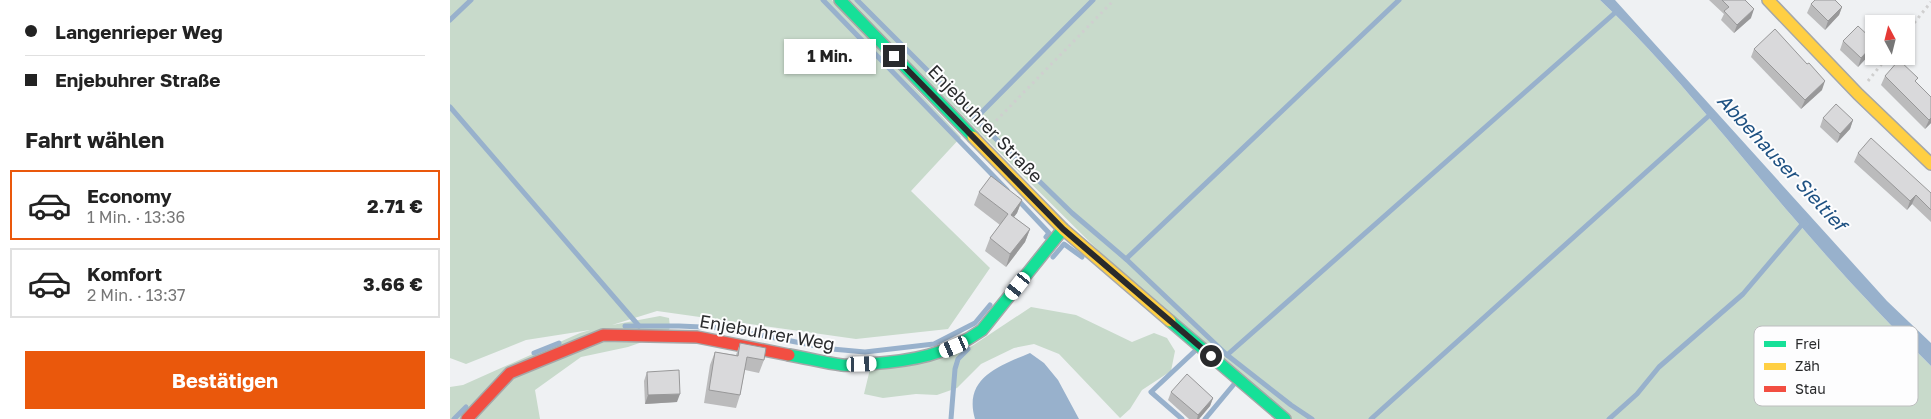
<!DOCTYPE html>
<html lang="de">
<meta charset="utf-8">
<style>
body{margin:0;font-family:"Golos Text",sans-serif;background:#f2f2f2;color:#222;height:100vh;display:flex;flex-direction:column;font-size:19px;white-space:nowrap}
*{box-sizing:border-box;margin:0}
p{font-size:16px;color:#767676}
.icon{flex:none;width:28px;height:28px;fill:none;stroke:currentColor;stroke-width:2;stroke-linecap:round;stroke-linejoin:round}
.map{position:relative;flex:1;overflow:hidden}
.details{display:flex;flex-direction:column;background:#fff;width:450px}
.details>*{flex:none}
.banner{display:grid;align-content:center;height:110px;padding:0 25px;background:#fff}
.needle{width:32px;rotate:353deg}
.buttons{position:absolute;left:1415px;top:15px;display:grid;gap:10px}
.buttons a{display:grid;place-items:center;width:50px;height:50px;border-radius:0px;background:#fff;box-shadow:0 1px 4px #0004;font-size:25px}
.end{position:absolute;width:22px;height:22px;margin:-11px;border:6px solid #292a2c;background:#fff;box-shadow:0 0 0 2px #fff}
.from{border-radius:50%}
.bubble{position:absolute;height:35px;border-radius:0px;background:#fff;box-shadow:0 1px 4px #0004;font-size:16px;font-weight:700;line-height:35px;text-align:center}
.car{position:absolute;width:15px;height:30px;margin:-15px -8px;border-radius:6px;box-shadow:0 0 4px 1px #0007;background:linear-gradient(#fff 24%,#345 0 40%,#fff 0 76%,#345 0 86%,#fff 0)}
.banner b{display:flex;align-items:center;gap:18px;height:48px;font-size:19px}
.banner b+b{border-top:1px solid #e0e0e0}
.banner i{width:12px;height:12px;background:#222}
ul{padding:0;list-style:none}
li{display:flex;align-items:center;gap:15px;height:70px;margin:0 10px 8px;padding:0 15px;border:2px solid #e0e0e0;border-radius:0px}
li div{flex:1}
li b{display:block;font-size:19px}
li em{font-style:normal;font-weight:700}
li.selected{border-color:#ea580c}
li>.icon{width:45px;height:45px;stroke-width:1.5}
h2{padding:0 25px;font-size:22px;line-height:60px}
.action{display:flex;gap:10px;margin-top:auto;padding:10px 25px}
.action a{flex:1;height:58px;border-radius:0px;background:#ea580c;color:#fff;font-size:20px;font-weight:700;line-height:58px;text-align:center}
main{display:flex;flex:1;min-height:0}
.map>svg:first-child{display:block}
.green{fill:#c8dacb}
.water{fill:#98b1cc}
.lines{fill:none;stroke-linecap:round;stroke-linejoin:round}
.stream{stroke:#98b1cc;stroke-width:5}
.fast-casing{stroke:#a5a7a8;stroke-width:14}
.slow-casing{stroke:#a5a7a8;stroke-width:14}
.jam-casing{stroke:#a5a7a8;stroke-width:14}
.path{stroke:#cfcfcf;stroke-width:3;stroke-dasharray:2.5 4;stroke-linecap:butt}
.fast{stroke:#16e098;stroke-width:11}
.slow{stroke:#ffcf43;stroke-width:11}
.jam{stroke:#f24e42;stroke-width:11}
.wall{fill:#bbbbbc}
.shaded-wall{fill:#989899}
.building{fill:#d9d9db;stroke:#989899}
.route{stroke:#292a2c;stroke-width:6}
.labels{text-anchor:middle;stroke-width:4;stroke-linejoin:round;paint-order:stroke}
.street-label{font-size:18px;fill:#292a2c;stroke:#fdfdfe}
.water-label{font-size:19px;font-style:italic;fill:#1e5182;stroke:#fdfdfe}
.key{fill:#fdfdfe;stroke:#bdbebf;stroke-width:1}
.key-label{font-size:14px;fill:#292a2c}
</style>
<main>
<section class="details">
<div class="banner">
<b><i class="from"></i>Langenrieper Weg</b>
<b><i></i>Enjebuhrer Straße</b>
</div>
<h2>Fahrt wählen</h2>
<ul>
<li class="selected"><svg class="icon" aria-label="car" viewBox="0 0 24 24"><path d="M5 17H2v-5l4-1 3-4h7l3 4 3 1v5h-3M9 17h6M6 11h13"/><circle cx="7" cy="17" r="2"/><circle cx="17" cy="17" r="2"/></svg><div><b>Economy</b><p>1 Min. · 13:36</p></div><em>2.71 €</em></li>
<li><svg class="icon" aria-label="car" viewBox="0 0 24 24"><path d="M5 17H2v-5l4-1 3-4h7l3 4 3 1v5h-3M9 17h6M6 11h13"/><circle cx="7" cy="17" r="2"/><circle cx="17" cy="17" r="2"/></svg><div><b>Komfort</b><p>2 Min. · 13:37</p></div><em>3.66 €</em></li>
</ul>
<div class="action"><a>Bestätigen</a></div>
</section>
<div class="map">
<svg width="1481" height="419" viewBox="0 0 1481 419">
<rect width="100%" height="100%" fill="#eff1f3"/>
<g class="green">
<path d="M0 0H382L511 137 461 191 540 268 498 329 406 339 207 311 162 325 210 316 219 318 220 327 218 333 178 347 131 357 85 390 90 419H0V387L13 385 130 333 140 330 76 340 16 364 0 358Z"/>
<path d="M396 0H1150C1220 66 1279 143 1342 216 1386 268 1433 318 1481 366V419H830L672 274Z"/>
<path d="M581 307 626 315 682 342 704 333 717 338 725 351 721 371 692 390 680 409 670 418 609 354 584 344 564 348 531 364 507 388 487 395 466 394 433 398 414 394 420 369 516 350Z"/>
</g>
<g class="water">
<path d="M1150 0H1165L1437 301 1481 343V366C1433 318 1386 268 1342 216 1279 143 1220 66 1150 0Z"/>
<path d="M580 353 594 363 608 380 629 419H525C513 378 549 366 580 353Z"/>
</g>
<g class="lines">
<g class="stream">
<path d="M373 0 557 190"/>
<path d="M407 0 535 128"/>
<path d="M0 20 21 0"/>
<path d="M0 107 189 326"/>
<path d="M526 118 643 0"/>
<path d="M544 137 622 213 676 259 777 355 841 405 862 419"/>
<path d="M567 199 599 233 596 237"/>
<path d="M603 257 614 244 632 257"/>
<path d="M676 259 949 0"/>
<path d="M175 326H229L274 328 382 349 415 352 484 344 525 323 540 305"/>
<path d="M84 353 109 343"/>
<path d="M777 355 1167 11"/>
<path d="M4 419 16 407"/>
<path d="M501 419 505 369 508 359 518 349"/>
<path d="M732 419 701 392 747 349"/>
<path d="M755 419 785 383"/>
<path d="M921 419 1262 113"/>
<path d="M1159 419 1187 394 1209 367 1293 294 1355 221"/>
</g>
<defs>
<g id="fast">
<path d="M390 0 523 137"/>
<path d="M720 321 835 419"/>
<path d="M339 355C357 358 375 363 392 365 401 366 411 364 419 364 462 361 497 355 532 330L613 229"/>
</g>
<g id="slow">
<path d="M1318 0 1408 94 1481 164"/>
<path d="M523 137 613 229 720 321"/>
</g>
<path id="jam" d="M17 419 60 373 153 335 247 337 339 355"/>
</defs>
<use href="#fast" class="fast-casing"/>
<use href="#slow" class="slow-casing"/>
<use href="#jam" class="jam-casing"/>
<g class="path">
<path d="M1456 33 1481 2"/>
<path d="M1418 81 1438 56"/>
<path d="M537 130 664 0"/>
</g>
<use href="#fast" class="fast"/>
<use href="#slow" class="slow"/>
<use href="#jam" class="jam"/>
</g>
<g class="wall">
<path d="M1259 0H1295L1301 18 1284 33 1271 20 1274 14Z"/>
<path d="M1361 4 1392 7 1389 15 1375 30 1357 13Z"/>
<path d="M1393 41 1422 52 1408 67 1390 50Z"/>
<path d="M1304 49 1357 64 1372 90 1351 109 1301 57Z"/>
<path d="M1435 76 1466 82 1481 123 1475 129 1431 85Z"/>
<path d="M1373 118 1403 120 1400 129 1387 143 1370 127Z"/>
<path d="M1408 153 1481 193V222L1462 204 1457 210 1404 162Z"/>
<path d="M529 192 572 200 567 213 564 217 580 229 575 242 556 267 535 251 540 238 550 225 524 205Z"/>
<path d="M290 343 314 360 309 373 295 370 290 395 286 408 254 403 260 365 265 352 286 355Z"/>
<path d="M197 372 227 402 195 404 194 381Z"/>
<path d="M721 392 763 398 760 406 749 419H739L718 400Z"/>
</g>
<g class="shaded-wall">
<path d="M1392 7 1389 15 1375 30 1378 21Z"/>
<path d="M1304 9 1301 18 1284 33 1287 25Z"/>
<path d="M1424 44 1422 52 1408 67 1411 58Z"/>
<path d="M1375 81 1372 90 1351 109 1355 100Z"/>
<path d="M1481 118V123L1475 129 1479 120Z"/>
<path d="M1403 120 1400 129 1387 143 1390 134Z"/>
<path d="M1466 195 1462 204 1457 210 1460 201Z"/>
<path d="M572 200 567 213 556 227 561 215Z"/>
<path d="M580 229 575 242 556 267 560 254Z"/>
<path d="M230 394 227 402 195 404 198 395Z"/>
<path d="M763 398 760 406 749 419H747L748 415Z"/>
</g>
<g class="building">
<path d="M1272 0H1295L1304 9 1287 25 1274 11 1279 7Z"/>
<path d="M1365 0H1385L1392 7 1378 21 1361 4Z"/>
<path d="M1408 26 1424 41V44L1411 58 1393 41Z"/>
<path d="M1325 29 1357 64 1359 63 1375 81 1355 100 1304 49Z"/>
<path d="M1449 60 1468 78 1465 81 1481 97V118L1479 120 1435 76Z"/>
<path d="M1386 104 1403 120 1390 134 1373 118Z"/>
<path d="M1421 138 1481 193V210L1466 195 1460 201 1408 153Z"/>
<path d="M541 176 572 200 561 215 580 229 560 254 540 238 558 214 529 192Z"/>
<path d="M290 343 316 348 314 360 297 357 290 395 259 390 265 352 288 356Z"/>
<path d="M229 370 230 394 198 395 197 372Z"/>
<path d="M737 374 763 398 748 415 721 392Z"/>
</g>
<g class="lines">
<path class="route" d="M444 56 613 229 761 356"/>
</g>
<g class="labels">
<g class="street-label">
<text transform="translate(535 124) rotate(46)" y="6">Enjebuhrer Straße</text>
<text transform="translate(317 333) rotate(10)" y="6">Enjebuhrer Weg</text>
</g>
<g class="water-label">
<text transform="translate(1332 162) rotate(47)" y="7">Abbehauser Sieltief</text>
</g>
</g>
<rect x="1304" y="326" width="164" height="80" rx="8" class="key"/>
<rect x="1314" y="341" width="22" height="6" fill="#16e098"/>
<rect x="1314" y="363" width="22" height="7" fill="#ffcf43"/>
<rect x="1314" y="386" width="22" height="6" fill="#f24e42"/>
<g class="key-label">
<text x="1345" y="349">Frei</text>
<text x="1345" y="371">Zäh</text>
<text x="1345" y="394">Stau</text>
</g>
</svg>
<div class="buttons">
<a><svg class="needle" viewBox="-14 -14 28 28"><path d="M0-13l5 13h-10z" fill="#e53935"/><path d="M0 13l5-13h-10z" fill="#767676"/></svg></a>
</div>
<i class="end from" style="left:761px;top:356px"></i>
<i class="end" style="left:444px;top:56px"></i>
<div class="bubble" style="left:334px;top:39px;width:92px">1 Min.</div>
<i class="car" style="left:568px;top:286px;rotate:218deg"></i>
<i class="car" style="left:504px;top:347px;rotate:247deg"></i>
<i class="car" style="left:412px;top:364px;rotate:88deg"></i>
</div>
</main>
